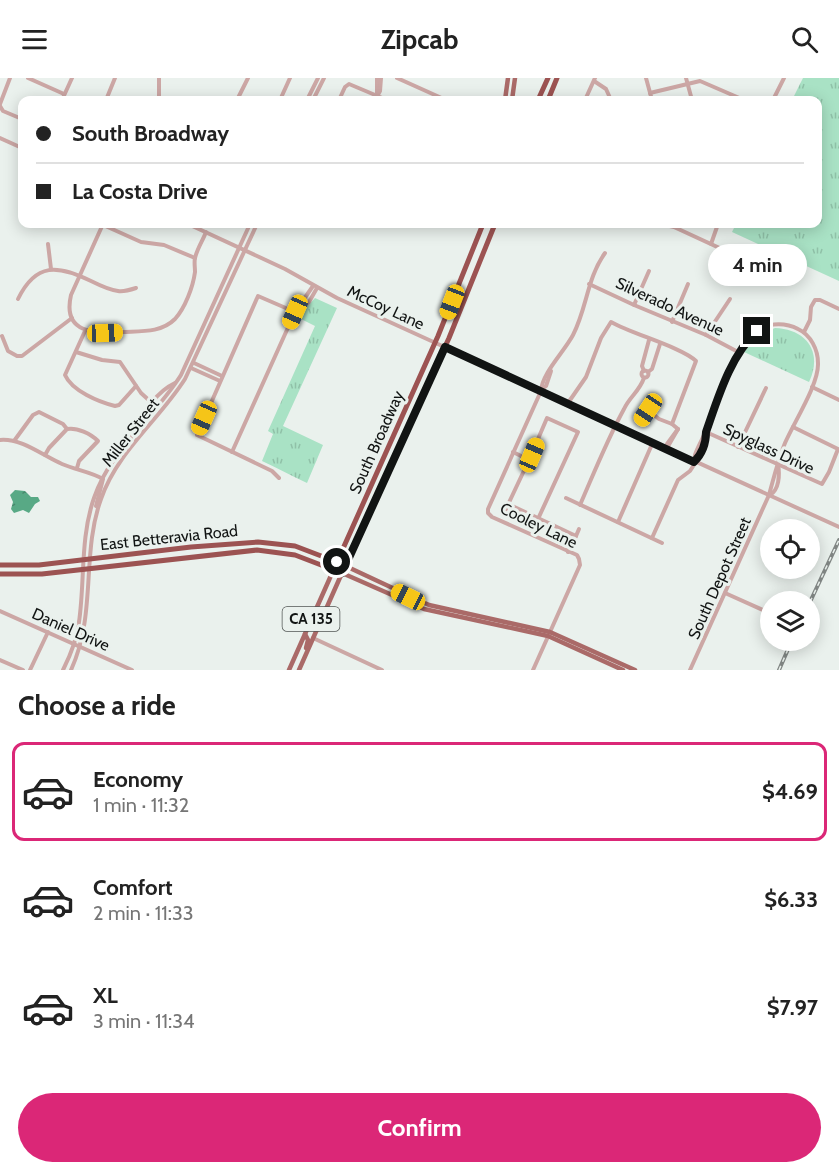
<!DOCTYPE html>
<meta charset="utf-8">
<style>
body{margin:0;font-family:Cabin,sans-serif;background:#f2f2f2;color:#222;height:100vh;display:flex;flex-direction:column;font-size:22px;white-space:nowrap}
*{box-sizing:border-box;margin:0}
p{font-size:20px;color:#767676}
.icon{flex:none;width:33px;height:33px;fill:none;stroke:currentColor;stroke-width:2;stroke-linecap:round;stroke-linejoin:round}
.map{position:relative;height:592px;overflow:hidden}
.panel{display:flex;flex-direction:column;background:#fff;flex:1}
.panel>*{flex:none}
.banner{position:absolute;left:18px;top:18px;width:804px;height:132px;border-radius:12px;box-shadow:0 3px 15px #0003;display:grid;align-content:center;height:132px;padding:0 18px;background:#fff}
.controls{position:absolute;left:760px;top:441px;display:grid;gap:12px}
.controls a{display:grid;place-items:center;width:60px;height:60px;border-radius:50%;background:#fff;box-shadow:0 3px 15px #0003;font-size:30px}
.end{position:absolute;width:27px;height:27px;margin:-14px;border:8px solid #111413;background:#fff;box-shadow:0 0 0 3px #fff}
.from{border-radius:50%}
.bubble{position:absolute;height:42px;border-radius:21px;background:#fff;box-shadow:0 3px 15px #0003;font-size:20px;font-weight:800;line-height:42px;text-align:center}
.car{position:absolute;width:18px;height:36px;margin:-18px -9px;border-radius:8px;box-shadow:0 0 4px 2px #0007;background:linear-gradient(#f5c518 24%,#345 0 40%,#f5c518 0 76%,#345 0 86%,#f5c518 0)}
.banner b{display:flex;align-items:center;gap:21px;height:57px;font-size:22px}
.banner b+b{border-top:2px solid #e0e0e0}
.banner i{width:15px;height:15px;background:#222}
ul{padding:0;list-style:none}
li{display:flex;align-items:center;gap:18px;height:99px;margin:0 12px 9px;padding:0 6px;border:3px solid transparent;border-radius:12px}
li div{flex:1}
li b{display:block;font-size:22px}
li em{font-style:normal;font-weight:800}
li.current{border-color:#db2777}
li>.icon{width:54px;height:54px;stroke-width:1.5}
h2{padding:0 18px;font-size:27px;line-height:72px}
.cta{display:flex;gap:12px;margin-top:auto;padding:12px 18px}
.cta a{flex:1;height:69px;border-radius:36px;background:#db2777;color:#fff;font-size:24px;font-weight:800;line-height:69px;text-align:center}
header{display:flex;justify-content:space-between;align-items:center;height:78px;padding:0 18px;background:#fff;font-size:27px;font-weight:800}
.map>svg:first-child{display:block}
.grass{fill:url(#grass-tufts)}
.water{fill:url(#water-ripples)}
.lines{fill:none;stroke-linecap:round;stroke-linejoin:round}
.minor{stroke:#cca7a5;stroke-width:4}
.major{stroke:#aa6a68;stroke-width:4.5}
.highway{stroke:#9c5352;stroke-width:5}
.rail-casing{stroke:#818684;stroke-width:4}
.rail{stroke:#eaf1ed;stroke-width:1.5;stroke-dasharray:4.5;stroke-linecap:butt}
.route{stroke:#111413;stroke-width:8}
.labels{text-anchor:middle;stroke-width:6;stroke-linejoin:round;paint-order:stroke}
.shield{fill:#eaf1ed;stroke:#525654;stroke-width:1.5}
.shield-label{font-size:15px;font-weight:bold;fill:#111413}
.street-label{font-size:16px;fill:#111413;stroke:#eaf1ed}
</style>
<header><svg class="icon" aria-label="menu" viewBox="0 0 24 24"><path d="M4 6h16M4 12h16M4 18h16"/></svg>Zipcab<svg class="icon" aria-label="search" viewBox="0 0 24 24"><circle cx="10" cy="10" r="6"/><path d="M15 15l6 6"/></svg></header>
<div class="map">
<svg width="839" height="592" viewBox="0 0 839 592">
<defs>
<pattern id="grass-tufts" width="24" height="20" patternUnits="userSpaceOnUse" patternTransform="scale(1.5)"><rect width="24" height="20" fill="#a9e2c5"/><path d="M3 7l-1-3M5 7V3M7 7l1-3M15 17l-1-3M17 17v-4M19 17l1-3" fill="none" stroke="#90c1a8"/></pattern>
<pattern id="water-ripples" width="26" height="14" patternUnits="userSpaceOnUse" patternTransform="scale(1.5)"><rect width="26" height="14" fill="#58a985"/><path d="M2 4q2-2 4 0t4 0M15 11q2-2 4 0t4 0" fill="none" stroke="#47886c"/></pattern>
</defs>
<rect width="100%" height="100%" fill="#eaf1ed"/>
<g class="grass">
<path d="M803 0H839V203L732 154 736 146H818V22H792Z"/>
<path d="M315 220 337 230 283 348 323 367 307 405C291 398 278 390 262 383L273 356 268 353 315 248 297 239Z"/>
<path d="M775 250C807 251 823 275 809 304L744 274 758 257Z"/>
</g>
<path class="water" d="M15 412 25 413 31 419H38L40 423 35 426 29 435 23 432 14 435 11 431 13 424 10 417Z"/>
<g class="lines">
<g class="minor">
<path d="M28 0 64 16"/>
<path d="M159 0V22"/>
<path d="M377 0V17"/>
<path d="M397 0 446 22"/>
<path d="M646 0 652 22"/>
<path d="M686 0 692 22"/>
<path d="M594 3 606 11 611 22"/>
<path d="M650 15 700 3 744 22"/>
<path d="M62 22 72 0"/>
<path d="M106 22 115 0"/>
<path d="M237 22 248 0"/>
<path d="M280 22 290 0"/>
<path d="M307 22 318 0"/>
<path d="M313 22 324 0"/>
<path d="M339 22 345 9 349 6 387 22"/>
<path d="M375 22 380 13 381 0"/>
<path d="M585 22 595 0"/>
<path d="M773 22 784 0"/>
<path d="M0 26 10 0"/>
<path d="M0 28 3 33 22 41"/>
<path d="M0 60 22 70"/>
<path d="M101 146 141 164 164 167 195 180"/>
<path d="M103 146 71 217C62 256 94 255 122 254 141 253 161 255 175 241 185 230 193 209 195 194 195 189 194 184 195 180 197 171 203 162 206 154"/>
<path d="M188 146 285 191 337 220 839 449"/>
<path d="M621 146H655"/>
<path d="M661 146 674 149 778 197"/>
<path d="M48 166 51 191"/>
<path d="M711 166 718 146"/>
<path d="M589 206 634 227 706 257 740 275"/>
<path d="M18 221C36 184 58 187 91 203 99 207 109 212 118 213 124 214 130 212 136 210"/>
<path d="M634 227 649 193"/>
<path d="M295 234 309 224 317 210"/>
<path d="M672 244 688 206"/>
<path d="M85 253 65 297C72 313 99 324 115 328L119 327 136 308"/>
<path d="M804 254 810 242 811 229 815 222H820L839 231"/>
<path d="M706 257 730 221"/>
<path d="M2 258 8 273 17 278H22L72 240"/>
<path d="M76 274 102 282 120 284 141 315 152 325"/>
<path d="M194 285 222 298"/>
<path d="M191 290 220 303"/>
<circle cx="645" cy="296" r="3.5"/>
<path d="M644 293 642 288 649 262"/>
<path d="M648 294 652 291 660 266"/>
<path d="M812 309 839 322"/>
<path d="M541 312 546 308 551 293"/>
<path d="M568 325 586 299 601 260 611 244C632 256 681 269 696 283L672 346 678 351"/>
<path d="M648 332 659 341 672 346"/>
<path d="M640 343 655 322"/>
<path d="M137 351C143 333 158 313 175 305"/>
<path d="M706 354 822 406 829 394 838 371 793 349"/>
<path d="M0 362C22 360 43 378 62 386 76 392 91 394 103 401L96 428"/>
<path d="M14 363 33 337 39 334 63 346 67 351C77 349 91 356 98 363L79 383 77 390"/>
<path d="M738 369 766 310"/>
<path d="M667 370 678 351"/>
<path d="M666 371 667 366 678 351"/>
<path d="M232 374 295 234 313 208"/>
<path d="M45 377 49 370 67 351"/>
<path d="M529 382 547 340 578 354 538 441"/>
<path d="M279 400 272 393 197 357 258 218 295 234"/>
<path d="M770 417C779 412 780 397 778 387"/>
<path d="M566 420 662 465"/>
<path d="M508 426 576 458 568 474"/>
<path d="M580 427C594 395 607 362 624 331 630 318 639 314 644 300"/>
<path d="M505 433 529 382 513 374"/>
<path d="M618 444 653 364"/>
<path d="M576 458 579 451"/>
<path d="M652 460 678 402 690 393 699 379 706 363V355"/>
<path d="M725 515 765 533"/>
<path d="M0 533 132 592"/>
<path d="M313 560 382 592"/>
<path d="M0 582 23 592"/>
<path d="M30 592 48 554"/>
<path d="M63 592C71 576 77 561 79 544 85 503 80 460 94 420 110 372 154 340 181 297L250 146"/>
<path d="M71 592C97 535 81 476 101 421 117 374 159 342 185 301L257 146"/>
<path d="M533 592 580 487 579 481 577 477 492 439 488 435V431L541 313C542 295 564 274 573 257 587 230 587 200 605 175"/>
<path d="M690 592 769 417C774 399 778 382 785 365 794 344 819 306 818 285 818 272 811 257 798 251 787 245 770 244 759 252 732 270 719 324 706 352 703 361 698 368 695 377L694 384"/>
</g>
<g class="major">
<path d="M505 22 508 0"/>
<path d="M512 22 515 0"/>
<path d="M305 556 308 562 306 570"/>
<path d="M289 592 337 484 429 527 550 554 635 592"/>
<path d="M299 592 342 495 424 531 548 558 623 592"/>
</g>
<g class="highway">
<path d="M538 22 548 0"/>
<path d="M548 22 557 0"/>
<path d="M0 487H39L191 469 258 464 295 468 337 484 438 258 483 146"/>
<path d="M0 496H42L257 472 295 477 342 495 449 260 495 146"/>
</g>
<defs>
<g id="rail">
<path d="M810 524 839 462"/>
<path d="M779 592 792 562"/>
</g>
</defs>
<use href="#rail" class="rail-casing"/>
<use href="#rail" class="rail"/>
</g>
<g class="lines">
<path class="route" d="M337 484 334 491 342 495 445 269 694 384C702 376 706 365 706 354 718 320 730 278 757 253"/>
</g>
<g class="labels">
<rect class="shield" x="282.5" y="529" width="57" height="24" rx="4.5"/>
<g class="shield-label">
<text x="311" y="546">CA 135</text>
</g>
<g class="street-label">
<text transform="translate(670 228) rotate(25)" y="6">Silverado Avenue</text>
<text transform="translate(386 229) rotate(25)" y="6">McCoy Lane</text>
<text transform="translate(130 354) rotate(-52)" y="6">Miller Street</text>
<text transform="translate(376 364) rotate(-66)" y="6">South Broadway</text>
<text transform="translate(769 370) rotate(25)" y="6">Spyglass Drive</text>
<text transform="translate(539 447) rotate(26)" y="6">Cooley Lane</text>
<text transform="translate(169 459) rotate(-6)" y="6">East Betteravia Road</text>
<text transform="translate(719 500) rotate(-66)" y="6">South Depot Street</text>
<text transform="translate(71 551) rotate(24)" y="6">Daniel Drive</text>
</g>
</g>
</svg>
<div class="controls">
<a><svg class="icon" aria-label="locate" viewBox="0 0 24 24"><circle cx="12" cy="12" r="6"/><path d="M12 2v4M12 18v4M2 12h4M18 12h4"/></svg></a>
<a><svg class="icon" aria-label="layers" viewBox="0 0 24 24"><path d="M12 4l9 5-9 5-9-5zM3 14l9 5 9-5"/></svg></a>
</div>
<i class="end from" style="left:337px;top:484px"></i>
<i class="end" style="left:757px;top:253px"></i>
<div class="bubble" style="left:708px;top:166px;width:99px">4 min</div>
<i class="car" style="left:452px;top:224px;rotate:201deg"></i>
<i class="car" style="left:295px;top:234px;rotate:204deg"></i>
<i class="car" style="left:105px;top:255px;rotate:88deg"></i>
<i class="car" style="left:648px;top:332px;rotate:214deg"></i>
<i class="car" style="left:204px;top:340px;rotate:204deg"></i>
<i class="car" style="left:532px;top:377px;rotate:23deg"></i>
<i class="car" style="left:408px;top:519px;rotate:296deg"></i>
<div class="banner">
<b><i class="from"></i>South Broadway</b>
<b><i></i>La Costa Drive</b>
</div>
</div>
<section class="panel">
<h2>Choose a ride</h2>
<ul>
<li class="current"><svg class="icon" aria-label="car" viewBox="0 0 24 24"><path d="M5 17H2v-5l4-1 3-4h7l3 4 3 1v5h-3M9 17h6M6 11h13"/><circle cx="7" cy="17" r="2"/><circle cx="17" cy="17" r="2"/></svg><div><b>Economy</b><p>1 min · 11:32</p></div><em>$4.69</em></li>
<li><svg class="icon" aria-label="car" viewBox="0 0 24 24"><path d="M5 17H2v-5l4-1 3-4h7l3 4 3 1v5h-3M9 17h6M6 11h13"/><circle cx="7" cy="17" r="2"/><circle cx="17" cy="17" r="2"/></svg><div><b>Comfort</b><p>2 min · 11:33</p></div><em>$6.33</em></li>
<li><svg class="icon" aria-label="car" viewBox="0 0 24 24"><path d="M5 17H2v-5l4-1 3-4h7l3 4 3 1v5h-3M9 17h6M6 11h13"/><circle cx="7" cy="17" r="2"/><circle cx="17" cy="17" r="2"/></svg><div><b>XL</b><p>3 min · 11:34</p></div><em>$7.97</em></li>
</ul>
<div class="cta"><a>Confirm</a></div>
</section>
